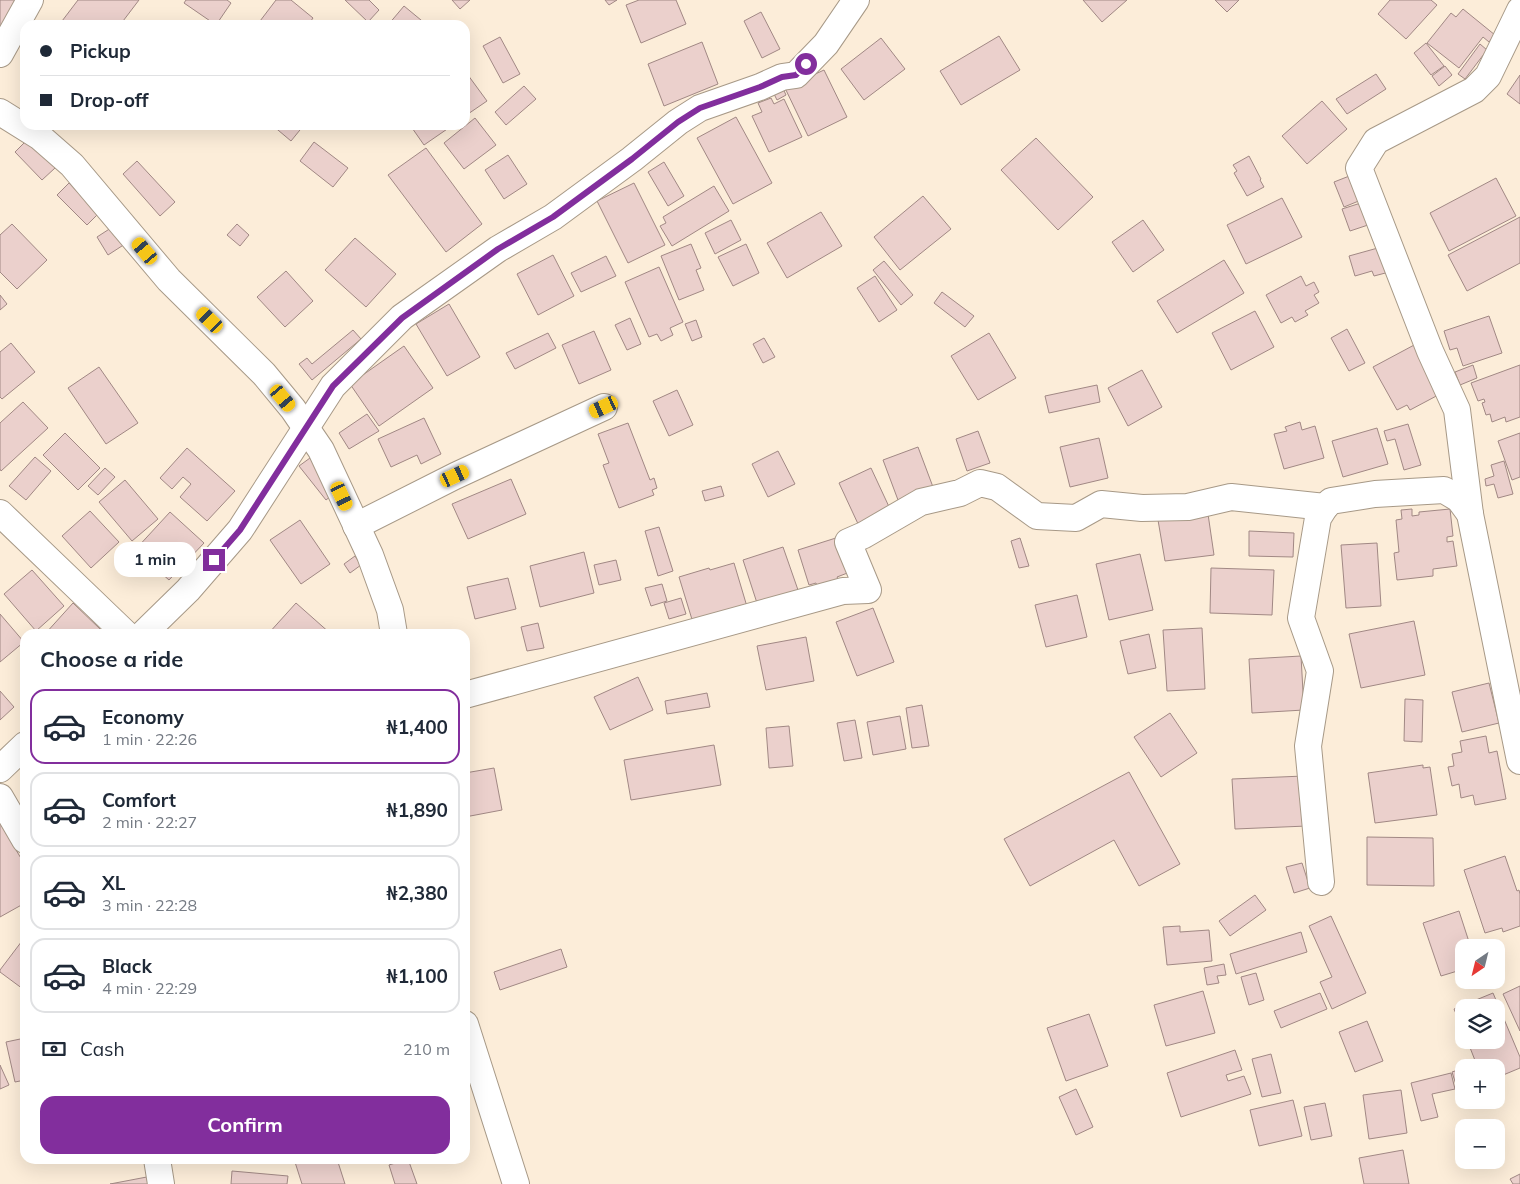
<!DOCTYPE html>
<meta charset="utf-8">
<style>
body{margin:0;font-family:Mulish,sans-serif;background:#f2f2f3;color:#1f2937;height:100vh;display:flex;flex-direction:column;font-size:19px;white-space:nowrap}
*{box-sizing:border-box;margin:0}
p{font-size:16px;color:#747a83}
.icon{flex:none;width:28px;height:28px;fill:none;stroke:currentColor;stroke-width:2;stroke-linecap:round;stroke-linejoin:round}
.map{position:relative;flex:1;overflow:hidden}
.drawer{position:absolute;left:20px;top:629px;width:450px;height:535px;display:flex;flex-direction:column;background:#fff;border-radius:15px;box-shadow:0 5px 20px #0002}
.drawer>*{flex:none}
.banner{position:absolute;left:20px;top:20px;width:450px;height:110px;border-radius:15px;box-shadow:0 5px 20px #0002;display:grid;align-content:center;height:110px;padding:0 20px;background:#fff}
.needle{width:32px;rotate:215deg}
.fabs{position:absolute;left:1455px;top:939px;display:grid;gap:10px}
.fabs a{display:grid;place-items:center;width:50px;height:50px;border-radius:10px;background:#fff;box-shadow:0 5px 20px #0002;font-size:25px}
.end{position:absolute;width:22px;height:22px;margin:-11px;border:6px solid #822e9d;background:#fff;box-shadow:0 0 0 2px #fff}
.from{border-radius:50%}
.bubble{position:absolute;height:35px;border-radius:15px;background:#fff;box-shadow:0 5px 20px #0002;font-size:16px;font-weight:700;line-height:35px;text-align:center}
.car{position:absolute;width:15px;height:30px;margin:-15px -8px;border-radius:6px;box-shadow:0 0 4px 1px #0007;background:linear-gradient(#f5c518 24%,#345 0 40%,#f5c518 0 76%,#345 0 86%,#f5c518 0)}
.banner b{display:flex;align-items:center;gap:18px;height:48px;font-size:19px}
.banner b+b{border-top:1px solid #e0e1e3}
.banner i{width:12px;height:12px;background:#1f2937}
ul{padding:0;list-style:none}
li{display:flex;align-items:center;gap:15px;height:75px;margin:0 10px 8px;padding:0 10px;border:2px solid #e0e1e3;border-radius:15px}
li div{flex:1}
li b{display:block;font-size:19px}
li em{font-style:normal;font-weight:700}
li.current{border-color:#822e9d}
li>.icon{width:45px;height:45px;stroke-width:1.5}
h2{padding:0 20px;font-size:22px;line-height:60px}
.pay{display:flex;align-items:center;gap:12px;height:55px;padding:0 20px;font-size:19px}
.pay p{margin-inline-start:auto}
.button{display:flex;gap:10px;margin-top:auto;padding:10px 20px}
.button a{flex:1;height:58px;border-radius:15px;background:#822e9d;color:#fff;font-size:20px;font-weight:700;line-height:58px;text-align:center}
.map>svg:first-child{display:block}
.building{fill:#ebd0cc;stroke:#a18884}
.lines{fill:none;stroke-linecap:round;stroke-linejoin:round}
.minor-casing{stroke:#a79987;stroke-width:28}
.minor{stroke:#fff;stroke-width:26}
.route{stroke:#822e9d;stroke-width:6}
</style>
<div class="map">
<svg width="1520" height="1184" viewBox="0 0 1520 1184">
<rect width="100%" height="100%" fill="#fcedd9"/>
<g class="building">
<path d="M0 0H20L0 31Z"/>
<path d="M78 0H139L120 25H59Z"/>
<path d="M186 0H227L231 3 216 25 184 3Z"/>
<path d="M276 0H291L313 18 308 25H257Z"/>
<path d="M345 0H369L379 10 368 22Z"/>
<path d="M452 0H470L460 9Z"/>
<path d="M605 0H617L609 5Z"/>
<path d="M639 0H676L686 24 641 43 626 5Z"/>
<path d="M1083 0H1127L1102 22Z"/>
<path d="M1215 0H1239L1227 12Z"/>
<path d="M1390 0H1431L1437 5 1406 39 1378 14Z"/>
<path d="M404 6 427 25H388Z"/>
<path d="M1463 9 1495 35 1489 42 1483 37 1459 68 1427 43 1451 13 1456 17Z"/>
<path d="M761 12 780 49 762 58 744 21Z"/>
<path d="M999 36 1020 70 961 105 940 71Z"/>
<path d="M500 37 520 74 503 83 483 46Z"/>
<path d="M881 38 905 69 864 100 841 69Z"/>
<path d="M702 42 718 84 664 106 648 64Z"/>
<path d="M1426 43 1444 66 1431 75 1414 53Z"/>
<path d="M1480 44 1487 50 1465 79 1458 74Z"/>
<path d="M1445 66 1452 75 1439 86 1432 76Z"/>
<path d="M824 70 847 117 808 136 785 88Z"/>
<path d="M465 71 487 101 465 116Z"/>
<path d="M1376 74 1386 89 1347 114 1336 99Z"/>
<path d="M1520 75V104L1507 94Z"/>
<path d="M780 82 786 95 777 100 770 86Z"/>
<path d="M524 86 536 99 506 125 495 112Z"/>
<path d="M771 98 774 104 784 99 802 137 769 152 752 116 762 112 758 103Z"/>
<path d="M1322 101 1347 129 1307 164 1282 136Z"/>
<path d="M736 117 772 183 733 204 697 138Z"/>
<path d="M475 118 496 145 464 169 444 143Z"/>
<path d="M272 125H304L291 141Z"/>
<path d="M410 125H453L424 145Z"/>
<path d="M1036 138 1093 197 1058 230 1001 170Z"/>
<path d="M27 140 55 168 42 180 15 152Z"/>
<path d="M314 142 348 168 333 187 300 161Z"/>
<path d="M426 148 482 224 446 252 388 175Z"/>
<path d="M508 155 527 184 504 199 485 170Z"/>
<path d="M1249 156 1261 179 1260 180 1264 187 1247 196 1234 173 1237 171 1233 165Z"/>
<path d="M137 161 175 202 160 216 123 174Z"/>
<path d="M664 162 684 196 668 206 648 172Z"/>
<path d="M1357 173 1366 198 1344 207 1334 182Z"/>
<path d="M1496 178 1516 216 1449 251 1430 213Z"/>
<path d="M69 183 98 214 87 225 57 195Z"/>
<path d="M634 183 665 245 628 263 597 201Z"/>
<path d="M714 186 729 211 672 246 660 226 666 223 663 217Z"/>
<path d="M923 196 951 229 900 270 874 237Z"/>
<path d="M1282 198 1302 237 1246 264 1227 225Z"/>
<path d="M1367 201 1374 223 1350 231 1342 209Z"/>
<path d="M821 212 842 246 787 278 767 243Z"/>
<path d="M1520 217V263L1467 291 1448 255Z"/>
<path d="M731 220 741 240 715 254 705 233Z"/>
<path d="M1143 220 1164 250 1133 272 1112 242Z"/>
<path d="M12 224 47 260 17 289 0 272V235Z"/>
<path d="M237 224 249 235 240 246 227 235Z"/>
<path d="M114 226 125 244 108 255 97 237Z"/>
<path d="M355 238 396 274 366 307 325 270Z"/>
<path d="M691 244 701 268 696 270 704 290 679 300 661 256Z"/>
<path d="M746 244 759 273 733 286 718 257Z"/>
<path d="M1385 246 1393 271 1374 276 1372 271 1355 276 1349 256Z"/>
<path d="M553 255 574 296 538 315 517 274Z"/>
<path d="M606 256 616 276 581 292 571 273Z"/>
<path d="M1224 260 1244 293 1177 333 1157 301Z"/>
<path d="M884 261 913 295 901 305 873 270Z"/>
<path d="M659 267 683 322 670 328 673 335 661 341 657 334 649 337 625 282Z"/>
<path d="M286 271 313 301 285 327 257 297Z"/>
<path d="M875 276 897 310 879 322 857 288Z"/>
<path d="M1301 276 1306 286 1314 282 1319 292 1314 295 1319 303 1305 311 1308 315 1295 322 1292 317 1281 323 1266 295Z"/>
<path d="M942 292 974 316 965 327 934 303Z"/>
<path d="M0 295 7 304 0 310Z"/>
<path d="M449 304 480 357 447 376 416 324Z"/>
<path d="M1255 311 1274 347 1231 370 1212 333Z"/>
<path d="M1489 316 1502 353 1463 366 1457 348 1450 350 1444 331Z"/>
<path d="M630 318 641 344 627 350 615 325Z"/>
<path d="M696 320 702 337 692 341 685 324Z"/>
<path d="M1347 329 1365 363 1349 371 1331 338Z"/>
<path d="M353 330 361 339 312 380 299 364 307 358 312 364Z"/>
<path d="M594 331 611 370 579 384 562 345Z"/>
<path d="M548 333 556 348 515 369 506 353Z"/>
<path d="M989 333 1016 378 978 400 951 356Z"/>
<path d="M764 338 775 357 763 363 753 344Z"/>
<path d="M11 343 35 372 2 399 0 397V352Z"/>
<path d="M1416 344 1442 393 1410 410 1407 405 1397 410 1373 367Z"/>
<path d="M404 346 433 388 379 426 350 384Z"/>
<path d="M1473 365 1477 378 1460 385 1455 372Z"/>
<path d="M1520 365V417L1506 422 1505 417 1492 422 1490 414 1486 415 1482 403 1485 402 1484 399 1478 401 1471 383Z"/>
<path d="M99 367 138 423 106 444 68 388Z"/>
<path d="M1142 370 1162 407 1128 426 1108 388Z"/>
<path d="M1097 385 1100 402 1049 413 1045 396Z"/>
<path d="M677 390 693 425 669 436 653 401Z"/>
<path d="M23 402 48 428 1 471 0 469V423Z"/>
<path d="M367 414 379 431 349 449 339 433Z"/>
<path d="M424 418 441 454 421 464 417 455 391 467 378 439Z"/>
<path d="M1300 422 1302 430 1315 426 1324 458 1284 469 1274 434 1287 431 1285 427Z"/>
<path d="M628 423 650 480 654 478 657 488 652 490 654 495 619 508 603 465 609 463 598 434Z"/>
<path d="M1408 424 1421 465 1404 470 1395 439 1387 441 1384 431Z"/>
<path d="M1377 428 1388 464 1343 477 1332 441Z"/>
<path d="M978 431 990 463 967 471 956 439Z"/>
<path d="M65 433 100 468 78 490 43 455Z"/>
<path d="M1520 433V477L1512 480 1498 441Z"/>
<path d="M1099 438 1108 478 1070 487 1060 447Z"/>
<path d="M918 447 933 487 898 500 883 460Z"/>
<path d="M187 448 235 491 207 521 180 497 191 484 183 477 172 489 160 478Z"/>
<path d="M778 451 795 484 768 497 752 464Z"/>
<path d="M35 457 51 471 26 500 9 486Z"/>
<path d="M310 458 336 492 326 500 299 466Z"/>
<path d="M1504 461 1513 494 1498 498 1494 484 1486 486 1485 479 1494 476 1491 465Z"/>
<path d="M105 468 115 477 98 495 88 486Z"/>
<path d="M871 468 891 511 859 526 839 483Z"/>
<path d="M511 479 526 514 468 539 452 504Z"/>
<path d="M125 480 158 519 132 541 99 502Z"/>
<path d="M721 486 724 496 705 501 702 491Z"/>
<path d="M1412 509V516L1419 515V512L1450 509 1453 536 1447 537V542L1453 541 1457 566 1433 569V576L1397 580 1394 553 1399 552 1396 520 1402 519 1401 510Z"/>
<path d="M90 511 119 542 91 568 62 536Z"/>
<path d="M170 512 204 543 169 580 135 550Z"/>
<path d="M1208 514 1214 555 1165 561 1158 520Z"/>
<path d="M300 520 330 564 301 584 270 540Z"/>
<path d="M659 527 673 571 658 576 645 531Z"/>
<path d="M1249 531 1294 533 1293 557 1249 556Z"/>
<path d="M839 537 850 572 837 577 839 581 818 588 816 583 809 585 798 550Z"/>
<path d="M1020 538 1029 566 1019 568 1011 541Z"/>
<path d="M1377 543 1381 606 1346 608 1341 545Z"/>
<path d="M783 547 798 590 757 603 743 560Z"/>
<path d="M584 552 594 593 540 607 530 566Z"/>
<path d="M1140 554 1153 610 1109 620 1096 564Z"/>
<path d="M355 556 361 565 350 573 344 564Z"/>
<path d="M616 560 621 580 599 585 594 565Z"/>
<path d="M734 563 748 610 694 626 679 577 709 568 710 570Z"/>
<path d="M1211 568 1274 570 1272 615 1210 613Z"/>
<path d="M32 570 64 606 36 631 4 594Z"/>
<path d="M508 578 516 609 475 619 467 587Z"/>
<path d="M662 584 667 601 651 606 645 588Z"/>
<path d="M1077 595 1087 637 1046 647 1035 605Z"/>
<path d="M681 598 686 614 669 619 664 603Z"/>
<path d="M73 603 100 629 95 634H45Z"/>
<path d="M296 603 331 634H268Z"/>
<path d="M873 608 894 662 857 676 836 622Z"/>
<path d="M0 614 24 642 0 662Z"/>
<path d="M1414 621 1425 675 1361 688 1349 634Z"/>
<path d="M538 623 544 648 527 651 521 627Z"/>
<path d="M1202 628 1205 689 1167 691 1163 630Z"/>
<path d="M1149 634 1156 668 1128 674 1120 641Z"/>
<path d="M806 637 814 681 766 690 757 646Z"/>
<path d="M1301 656 1304 710 1252 713 1249 659Z"/>
<path d="M638 677 653 710 610 730 594 697Z"/>
<path d="M1489 683 1499 723 1462 732 1452 692Z"/>
<path d="M0 691 14 707 0 720Z"/>
<path d="M707 693 710 707 667 714 665 701Z"/>
<path d="M1405 699 1423 700 1422 742 1404 741Z"/>
<path d="M922 705 929 746 912 748 906 708Z"/>
<path d="M1170 713 1197 753 1161 777 1134 737Z"/>
<path d="M900 716 906 749 873 755 867 722Z"/>
<path d="M855 720 862 758 844 761 837 723Z"/>
<path d="M789 726 793 766 769 768 766 728Z"/>
<path d="M1486 736 1489 753 1497 751 1506 799 1475 805 1473 795 1461 798 1459 784 1452 786 1448 767 1454 766 1452 754 1462 752 1460 741Z"/>
<path d="M714 745 721 785 631 800 624 760Z"/>
<path d="M1423 765V768L1430 767 1437 815 1375 823 1368 773Z"/>
<path d="M494 768 502 810 465 817V773Z"/>
<path d="M1129 772 1180 864 1139 886 1114 840 1030 886 1004 839Z"/>
<path d="M1304 776 1307 826 1235 829 1232 779Z"/>
<path d="M0 823 25 865V903L0 917Z"/>
<path d="M1367 837 1433 838 1434 886 1367 885Z"/>
<path d="M1505 856 1517 891 1519 890 1520 894V926L1503 932 1502 928 1485 933 1464 870Z"/>
<path d="M1302 863 1310 888 1294 893 1286 867Z"/>
<path d="M1255 895 1266 910 1230 936 1219 921Z"/>
<path d="M1459 911 1471 948H1464V969L1441 976 1423 923Z"/>
<path d="M1331 916 1366 993 1332 1009 1320 982 1332 977 1309 926Z"/>
<path d="M1180 926V932L1209 930 1212 961 1167 965 1163 927Z"/>
<path d="M1301 932 1307 952 1236 974 1230 954Z"/>
<path d="M25 937V987L23 989 0 972V970Z"/>
<path d="M561 949 567 967 500 990 494 972Z"/>
<path d="M1224 964 1226 975 1217 976 1219 983 1207 985 1204 968Z"/>
<path d="M1256 973 1264 1000 1249 1005 1241 977Z"/>
<path d="M1520 986V1031L1503 994Z"/>
<path d="M1203 991 1215 1033 1166 1046 1154 1005Z"/>
<path d="M1320 993 1327 1009 1281 1028 1274 1011Z"/>
<path d="M1493 993 1520 1057V1068L1496 1078V1068H1478L1467 1040H1496V1008H1464V1033L1454 1009Z"/>
<path d="M1089 1014 1108 1066 1066 1081 1047 1028Z"/>
<path d="M1367 1021 1383 1061 1355 1072 1339 1032Z"/>
<path d="M25 1038V1080L15 1082 6 1042Z"/>
<path d="M1235 1050 1242 1070 1226 1075 1228 1081 1244 1076 1251 1094 1181 1117 1167 1073Z"/>
<path d="M1271 1054 1281 1093 1262 1097 1252 1059Z"/>
<path d="M0 1065 9 1085 0 1089Z"/>
<path d="M1464 1068V1097L1460 1086 1457 1088 1452 1072Z"/>
<path d="M1451 1073 1455 1089 1432 1094 1438 1117 1421 1121 1411 1083Z"/>
<path d="M1076 1089 1093 1127 1076 1135 1059 1097Z"/>
<path d="M1401 1090 1407 1133 1369 1139 1363 1095Z"/>
<path d="M1293 1100 1302 1136 1259 1146 1250 1110Z"/>
<path d="M1325 1103 1332 1136 1311 1140 1304 1107Z"/>
<path d="M1403 1150 1409 1184H1364L1359 1158Z"/>
<path d="M294 1159H337L345 1184H302Z"/>
<path d="M408 1159 417 1184H395L389 1165Z"/>
<path d="M232 1171 288 1176 287 1184H231Z"/>
<path d="M1520 1174V1184H1513L1510 1179Z"/>
<path d="M152 1176 154 1184H110Z"/>
</g>
<g class="lines">
<defs>
<g id="minor">
<path d="M1520 10 1488 76 1474 90 1376 141 1359 168 1430 351 1457 410 1470 514 1520 761"/>
<path d="M0 54 30 0"/>
<path d="M0 112 40 137 72 165 169 280 264 374 293 409 321 450 370 555 390 610 394 634"/>
<path d="M0 513 126 634"/>
<path d="M356 526 455 476 604 407"/>
<path d="M143 634 188 590 240 530 333 386 402 317 498 249 553 217 632 159 678 122 700 108 760 87 782 77 796 75 826 44 856 0"/>
<path d="M465 695 843 591 868 590 848 542 864 535 921 502 960 493 980 483 997 487 1037 516 1076 518 1101 504 1142 508 1188 507 1231 497 1325 507"/>
<path d="M0 769 25 745"/>
<path d="M0 797 25 840"/>
<path d="M1321 882 1308 746 1320 671 1301 618 1318 518 1325 507 1331 501 1375 494 1444 490 1459 499 1470 514"/>
<path d="M465 1024 516 1184"/>
<path d="M157 1159 161 1184"/>
</g>
</defs>
<use href="#minor" class="minor-casing"/>
<use href="#minor" class="minor"/>
</g>
<g class="lines">
<path class="route" d="M214 560 240 530 333 386 402 318 498 249 553 217 632 159 678 122 700 108 760 87 782 77 796 75 806 64"/>
</g>
</svg>
<div class="fabs">
<a><svg class="needle" viewBox="-14 -14 28 28"><path d="M0-13l5 13h-10z" fill="#e53935"/><path d="M0 13l5-13h-10z" fill="#747a83"/></svg></a>
<a><svg class="icon" aria-label="layers" viewBox="0 0 24 24"><path d="M12 4l9 5-9 5-9-5zM3 14l9 5 9-5"/></svg></a>
<a>+</a>
<a>−</a>
</div>
<i class="end from" style="left:806px;top:64px"></i>
<i class="end" style="left:214px;top:560px"></i>
<div class="bubble" style="left:114px;top:542px;width:82px">1 min</div>
<i class="car" style="left:145px;top:251px;rotate:320deg"></i>
<i class="car" style="left:210px;top:320px;rotate:314deg"></i>
<i class="car" style="left:283px;top:398px;rotate:140deg"></i>
<i class="car" style="left:604px;top:407px;rotate:245deg"></i>
<i class="car" style="left:455px;top:476px;rotate:65deg"></i>
<i class="car" style="left:342px;top:496px;rotate:155deg"></i>
<div class="banner">
<b><i class="from"></i>Pickup</b>
<b><i></i>Drop-off</b>
</div>
<section class="drawer">
<h2>Choose a ride</h2>
<ul>
<li class="current"><svg class="icon" aria-label="car" viewBox="0 0 24 24"><path d="M5 17H2v-5l4-1 3-4h7l3 4 3 1v5h-3M9 17h6M6 11h13"/><circle cx="7" cy="17" r="2"/><circle cx="17" cy="17" r="2"/></svg><div><b>Economy</b><p>1 min · 22:26</p></div><em>₦1,400</em></li>
<li><svg class="icon" aria-label="car" viewBox="0 0 24 24"><path d="M5 17H2v-5l4-1 3-4h7l3 4 3 1v5h-3M9 17h6M6 11h13"/><circle cx="7" cy="17" r="2"/><circle cx="17" cy="17" r="2"/></svg><div><b>Comfort</b><p>2 min · 22:27</p></div><em>₦1,890</em></li>
<li><svg class="icon" aria-label="car" viewBox="0 0 24 24"><path d="M5 17H2v-5l4-1 3-4h7l3 4 3 1v5h-3M9 17h6M6 11h13"/><circle cx="7" cy="17" r="2"/><circle cx="17" cy="17" r="2"/></svg><div><b>XL</b><p>3 min · 22:28</p></div><em>₦2,380</em></li>
<li><svg class="icon" aria-label="car" viewBox="0 0 24 24"><path d="M5 17H2v-5l4-1 3-4h7l3 4 3 1v5h-3M9 17h6M6 11h13"/><circle cx="7" cy="17" r="2"/><circle cx="17" cy="17" r="2"/></svg><div><b>Black</b><p>4 min · 22:29</p></div><em>₦1,100</em></li>
</ul>
<div class="pay"><svg class="icon" aria-label="cash" viewBox="0 0 24 24"><path d="M3 7h18v10H3z"/><circle cx="12" cy="12" r="2"/></svg>Cash<p>210 m</p></div>
<div class="button"><a>Confirm</a></div>
</section>
</div>
